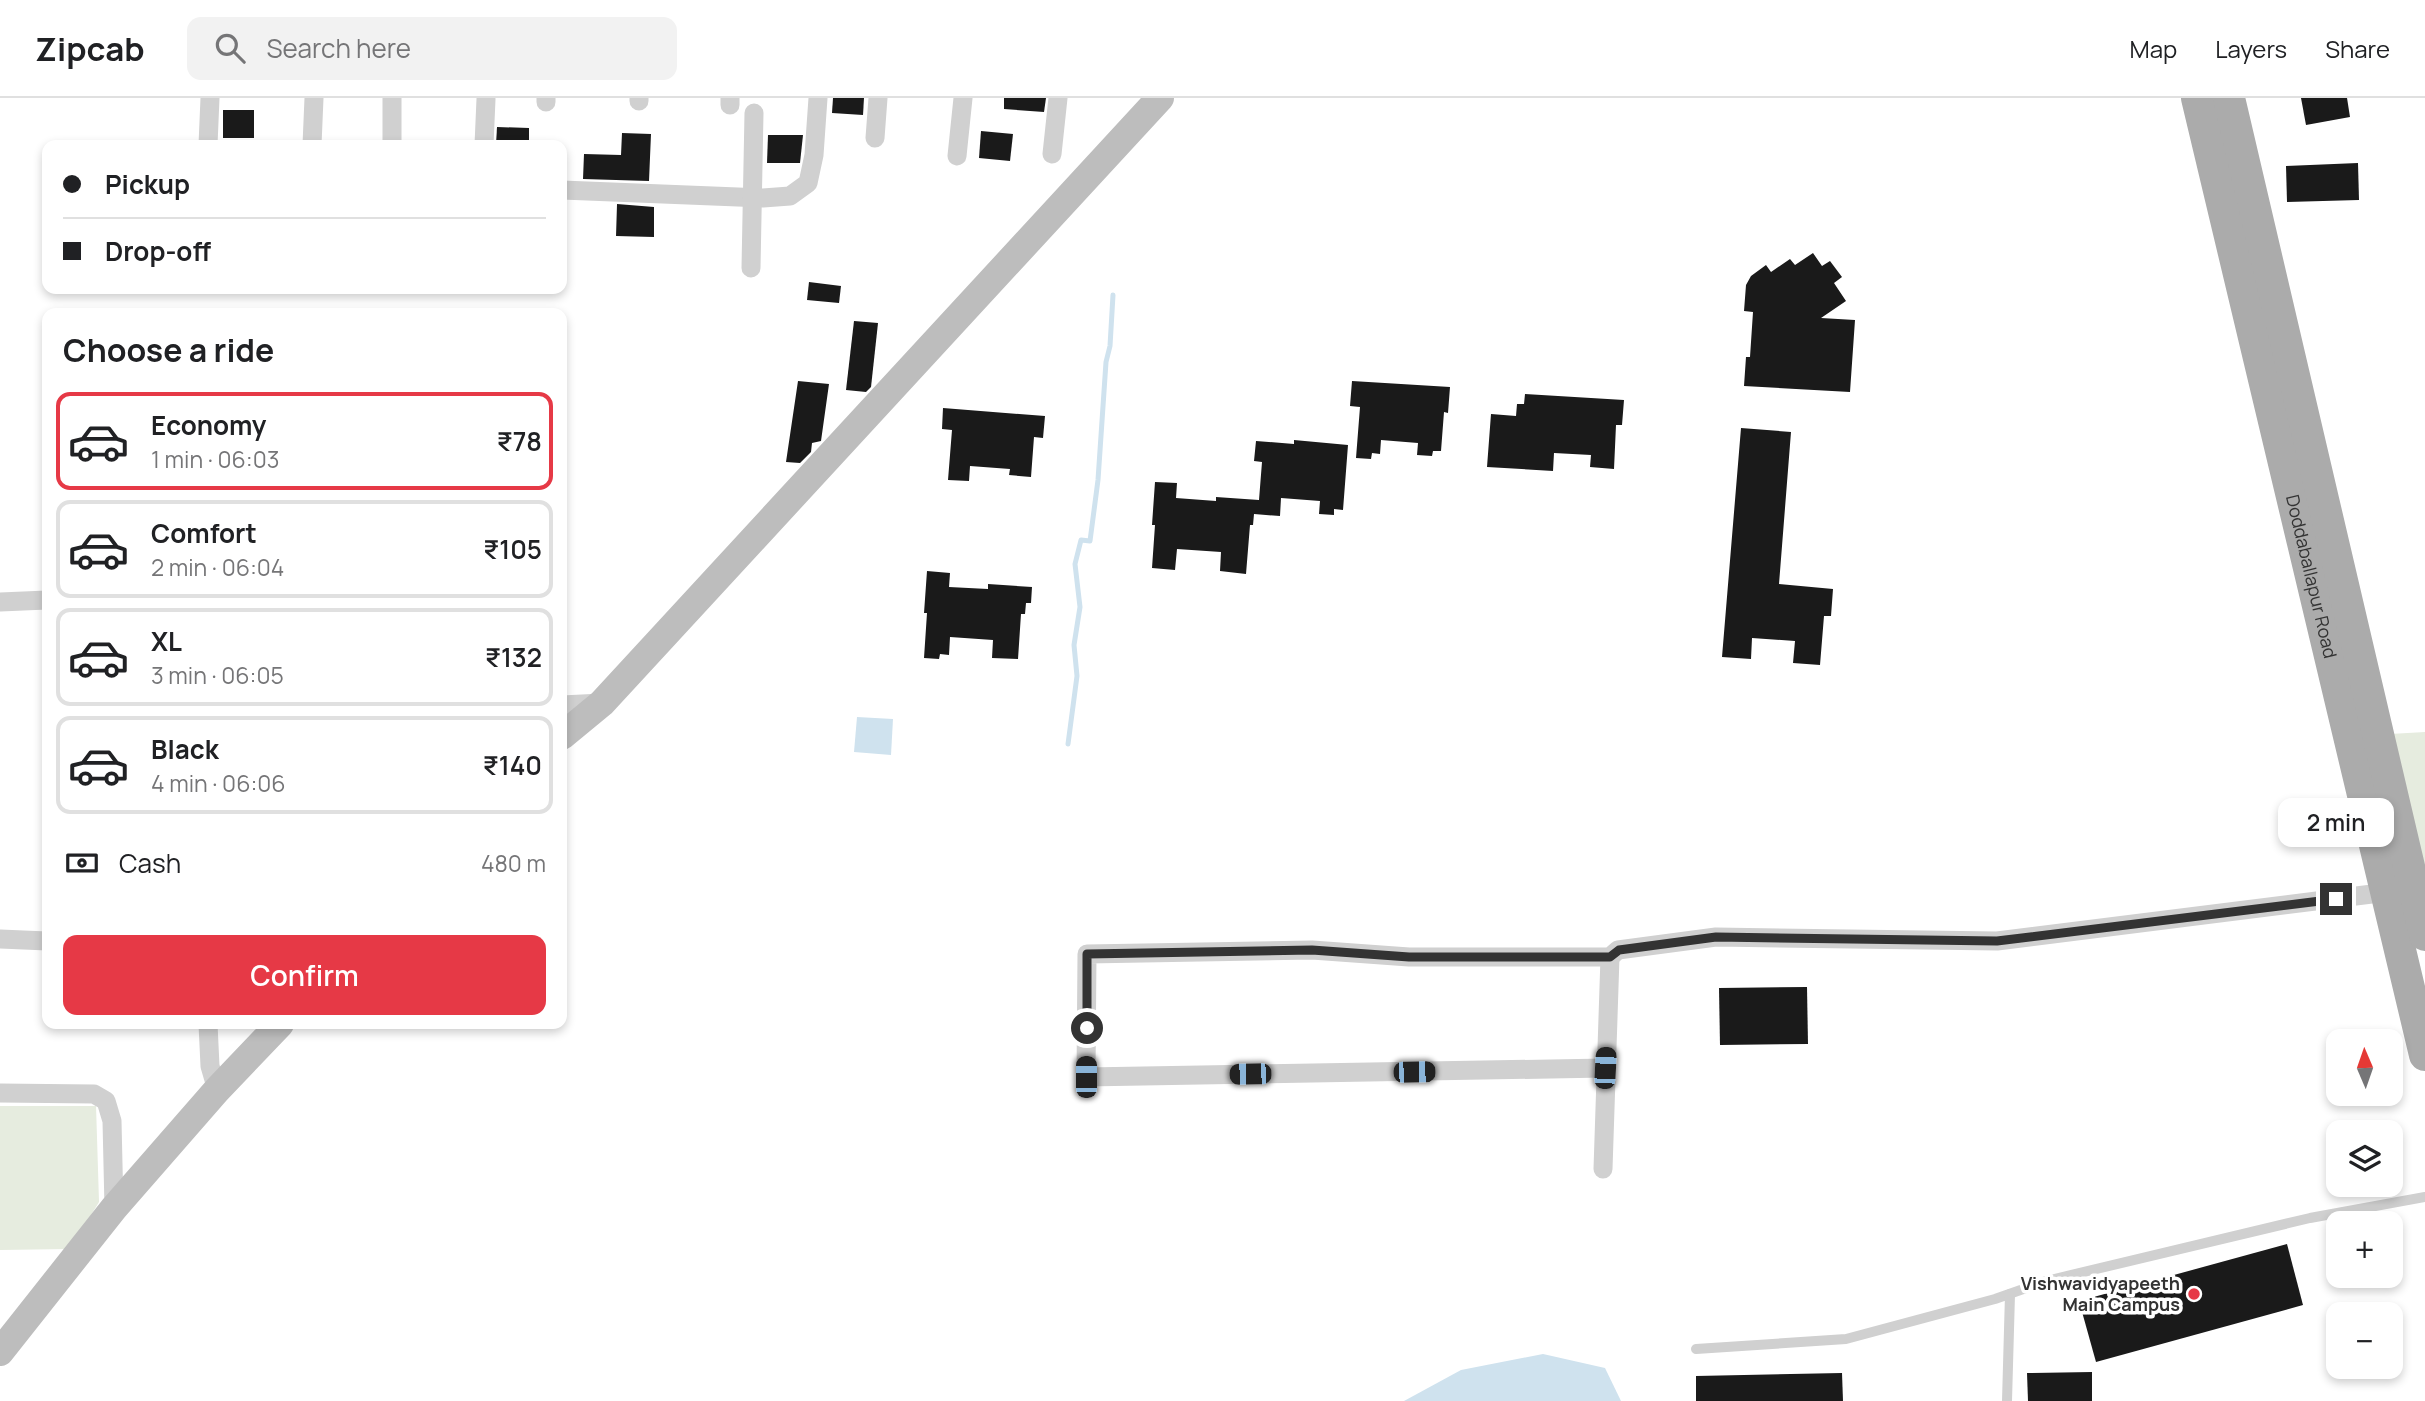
<!DOCTYPE html>
<meta charset="utf-8">
<style>
body{margin:0;font-family:Manrope,sans-serif;background:#f2f2f2;color:#202124;height:100vh;display:flex;flex-direction:column;font-size:26px;white-space:nowrap}
*{box-sizing:border-box;margin:0}
p{font-size:23px;color:#757577}
.icon{flex:none;width:38px;height:38px;fill:none;stroke:currentColor;stroke-width:2;stroke-linecap:round;stroke-linejoin:round}
.map{position:relative;flex:1;overflow:hidden}
.sheet{position:absolute;left:42px;top:210px;width:525px;height:721px;display:flex;flex-direction:column;background:#fff;border-radius:14px;box-shadow:0 4px 10px #0003}
.sheet>*{flex:none}
.guide{position:absolute;left:42px;top:42px;width:525px;height:154px;border-radius:14px;box-shadow:0 4px 10px #0003;display:grid;align-content:center;height:154px;padding:0 21px;background:#fff}
.needle{width:46px;rotate:358deg}
.buttons{position:absolute;left:2326px;top:931px;display:grid;gap:14px}
.buttons a{display:grid;place-items:center;width:77px;height:77px;border-radius:14px;background:#fff;box-shadow:0 4px 10px #0003;font-size:35px}
.end{position:absolute;width:32px;height:32px;margin:-16px;border:9px solid #333;background:#fff;box-shadow:0 0 0 4px #fff}
.from{border-radius:50%}
.bubble{position:absolute;height:49px;border-radius:14px;background:#fff;box-shadow:0 4px 10px #0003;font-size:23px;font-weight:600;line-height:49px;text-align:center}
.car{position:absolute;width:21px;height:42px;margin:-21px -10px;border-radius:9px;box-shadow:0 0 5px 2px #0007;background:linear-gradient(#222 24%,#8ab4d8 0 40%,#222 0 76%,#8ab4d8 0 86%,#222 0)}
.guide b{display:flex;align-items:center;gap:24px;height:66px;font-size:26px}
.guide b+b{border-top:2px solid #e0e0e0}
.guide i{width:18px;height:18px;background:#202124}
ul{padding:0;list-style:none}
li{display:flex;align-items:center;gap:21px;height:98px;margin:0 14px 10px;padding:0 7px;border:4px solid #e0e0e0;border-radius:14px}
li div{flex:1}
li b{display:block;font-size:26px}
li em{font-style:normal;font-weight:600}
li.on{border-color:#e63946}
li>.icon{width:63px;height:63px;stroke-width:1.5}
h2{padding:0 21px;font-size:32px;line-height:84px}
.pay{display:flex;align-items:center;gap:18px;height:77px;padding:0 21px;font-size:26px}
.pay p{margin-inline-start:auto}
.button{display:flex;gap:14px;margin-top:auto;padding:14px 21px}
.button a{flex:1;height:80px;border-radius:14px;background:#e63946;color:#fff;font-size:28px;font-weight:600;line-height:80px;text-align:center}
header{display:flex;align-items:center;gap:42px;box-sizing:border-box;height:98px;padding:0 35px;background:#fff;border-bottom:2px solid #e0e0e0}
header strong{font-size:33px}
nav{display:flex;gap:38px;margin-inline-start:auto;font-size:24px}
.search{width:490px;height:63px;background:#f2f2f2;display:flex;align-items:center;gap:18px;box-sizing:border-box;padding:0 24px;border-radius:14px;color:#757577;font-size:26px}
.map>svg:first-child{display:block}
.green{fill:#e6ecdf}
.water{fill:#cfe2ee}
.lines{fill:none;stroke-linecap:round;stroke-linejoin:round}
.stream{stroke:#cfe2ee;stroke-width:5}
.building{fill:#1a1a1a}
.service{stroke:#d0d0d0;stroke-width:10}
.minor{stroke:#d0d0d0;stroke-width:19}
.secondary{stroke:#bdbdbd;stroke-width:28}
.primary{stroke:#ababab;stroke-width:32}
.route{stroke:#333;stroke-width:9}
.poi-dot{fill:#e63946;stroke:#fff;stroke-width:2.5}
.labels{text-anchor:middle;stroke-width:7;stroke-linejoin:round;paint-order:stroke}
.street-label{font-size:18px;fill:#333;stroke:#fff}
.poi-label{font-size:18px;font-weight:bold;fill:#333;stroke:#fff;text-anchor:end}
</style>
<header>
<strong>Zipcab</strong>
<div class="search"><svg class="icon" aria-label="search" viewBox="0 0 24 24"><circle cx="10" cy="10" r="6"/><path d="M15 15l6 6"/></svg>Search here</div>
<nav><a>Map</a><a>Layers</a><a>Share</a></nav>
</header>
<div class="map">
<svg width="2425" height="1303" viewBox="0 0 2425 1303">
<rect width="100%" height="100%" fill="#fff"/>
<g class="green">
<path d="M2425 634V782L2390 636Z"/>
<path d="M0 1008H96L99 1104 70 1151 0 1152Z"/>
</g>
<g class="water">
<path d="M857 619 893 621 891 657 854 654Z"/>
<path d="M1543 1256 1605 1270 1621 1303H1404L1461 1272Z"/>
</g>
<g class="lines">
<path class="stream" d="M1068 646 1077 578 1074 547 1080 509 1075 466 1081 442 1090 443 1098 382 1106 264 1110 248 1113 197"/>
</g>
<g class="building">
<path d="M833 0H864L863 17 832 15Z"/>
<path d="M1004 0H1046L1044 14 1004 11Z"/>
<path d="M2301 0H2347L2350 19 2306 27Z"/>
<rect x="223" y="12" width="31" height="28"/>
<path d="M497 29 529 30V47H496Z"/>
<path d="M981 33 1013 36 1010 63 979 60Z"/>
<path d="M622 35 651 36 649 83 583 81 584 56 621 57Z"/>
<path d="M768 37H803L800 65H767Z"/>
<path d="M2358 65 2359 102 2287 104 2286 68Z"/>
<path d="M617 106 654 109V139L616 138Z"/>
<path d="M1813 155 1822 168 1830 163 1842 179 1834 185 1846 203 1821 220 1855 222 1850 294 1744 288 1746 259H1750L1753 214 1744 213 1746 187 1751 178 1766 167 1771 174 1790 161 1795 167Z"/>
<path d="M809 184 841 188 839 205 807 202Z"/>
<path d="M854 223 878 225 871 289 866 294 846 292Z"/>
<path d="M798 283 829 286 821 343 812 345 811 354 800 365 786 364Z"/>
<path d="M1352 283 1450 289 1448 315 1444 314 1441 353H1433L1432 358 1417 357 1418 345 1381 342 1380 356 1372 355 1371 361 1356 360 1360 309 1350 308Z"/>
<path d="M1525 296 1624 302 1622 327H1616L1614 371 1590 369 1591 357 1554 355 1553 373 1487 369 1491 316 1516 318 1517 306H1524Z"/>
<path d="M943 310 1045 318 1043 340 1034 339 1031 379 1009 377 1010 371 970 368 969 383 948 382 952 332 942 331Z"/>
<path d="M1741 330 1791 334 1779 486 1833 491 1831 518H1824L1820 567 1793 565 1795 543 1752 540 1751 561 1722 559Z"/>
<path d="M1294 342 1348 347 1343 412 1334 411V417L1319 416 1320 403 1281 400 1280 418 1254 416 1253 427H1250L1246 476 1220 473 1221 454 1177 451 1175 472 1152 470 1155 427H1152L1155 384 1177 385 1176 400 1216 403V399L1259 402 1262 364 1254 363 1256 343 1294 346Z"/>
<path d="M927 473 950 475 949 489 988 491V486L1032 489 1031 505H1026L1025 516H1021L1018 561 992 560 993 542 950 539 949 557 940 556 939 561 924 560 927 515H924Z"/>
<path d="M1807 889 1808 946 1720 947 1719 890Z"/>
<path d="M2287 1146 2303 1207 2096 1264 2079 1203Z"/>
<path d="M2092 1274V1303H2028L2027 1275Z"/>
<path d="M1842 1275 1843 1303H1696V1278Z"/>
</g>
<g class="lines">
<g class="service">
<path d="M1696 1251 1846 1241 1995 1201 2046 1183 2310 1120 2425 1099"/>
<path d="M2007 1303 2010 1196"/>
</g>
<g class="minor">
<path d="M639 3V0"/>
<path d="M546 4V0"/>
<path d="M730 7V0"/>
<path d="M875 40 878 0"/>
<path d="M208 47 210 0"/>
<path d="M312 47 314 0"/>
<path d="M392 47V0"/>
<path d="M484 47 486 1"/>
<path d="M1052 56 1058 0"/>
<path d="M957 58 963 0"/>
<path d="M562 92 763 100 790 98 808 85 814 57 818 0"/>
<path d="M751 170 754 15"/>
<path d="M0 504 47 502"/>
<path d="M562 607 602 605"/>
<path d="M0 841 47 843"/>
<path d="M208 926 210 968 217 992"/>
<path d="M1605 970 1086 979 1087 856 1312 852 1409 859H1610L1618 852 1716 839 1997 843 2388 794"/>
<path d="M0 995 94 996 106 1003 112 1023 114 1110"/>
<path d="M1603 1071 1610 859"/>
</g>
<g class="secondary">
<path d="M562 638 602 605 1160 0"/>
<path d="M0 1254 114 1110 217 992 280 926"/>
</g>
<g class="primary">
<path id="s1" d="M2197 0 2425 957"/>
<path d="M2229 0 2425 837"/>
</g>
</g>
<g class="lines">
<path class="route" d="M1087 930V856L1312 852 1409 859H1610L1619 852 1716 839 1997 843 2336 801"/>
</g>
<circle class="poi-dot" cx="2194" cy="1196" r="7"/>
<g class="labels">
<g class="street-label">
<text dy="6" stroke="none"><textPath href="#s1" startOffset="492">Doddaballapur Road</textPath></text>
</g>
<g class="poi-label">
<text x="2180" y="1192">Vishwavidyapeeth<tspan x="2180" dy="21">Main Campus</tspan></text>
</g>
</g>
</svg>
<div class="buttons">
<a><svg class="needle" viewBox="-14 -14 28 28"><path d="M0-13l5 13h-10z" fill="#e53935"/><path d="M0 13l5-13h-10z" fill="#757577"/></svg></a>
<a><svg class="icon" aria-label="layers" viewBox="0 0 24 24"><path d="M12 4l9 5-9 5-9-5zM3 14l9 5 9-5"/></svg></a>
<a>+</a>
<a>−</a>
</div>
<i class="end from" style="left:1087px;top:930px"></i>
<i class="end" style="left:2336px;top:801px"></i>
<div class="bubble" style="left:2278px;top:700px;width:116px">2 min</div>
<i class="car" style="left:1605px;top:970px;rotate:3deg"></i>
<i class="car" style="left:1414px;top:974px;rotate:89deg"></i>
<i class="car" style="left:1250px;top:976px;rotate:269deg"></i>
<i class="car" style="left:1086px;top:979px;rotate:0deg"></i>
<div class="guide">
<b><i class="from"></i>Pickup</b>
<b><i></i>Drop-off</b>
</div>
<section class="sheet">
<h2>Choose a ride</h2>
<ul>
<li class="on"><svg class="icon" aria-label="car" viewBox="0 0 24 24"><path d="M5 17H2v-5l4-1 3-4h7l3 4 3 1v5h-3M9 17h6M6 11h13"/><circle cx="7" cy="17" r="2"/><circle cx="17" cy="17" r="2"/></svg><div><b>Economy</b><p>1 min · 06:03</p></div><em>₹78</em></li>
<li><svg class="icon" aria-label="car" viewBox="0 0 24 24"><path d="M5 17H2v-5l4-1 3-4h7l3 4 3 1v5h-3M9 17h6M6 11h13"/><circle cx="7" cy="17" r="2"/><circle cx="17" cy="17" r="2"/></svg><div><b>Comfort</b><p>2 min · 06:04</p></div><em>₹105</em></li>
<li><svg class="icon" aria-label="car" viewBox="0 0 24 24"><path d="M5 17H2v-5l4-1 3-4h7l3 4 3 1v5h-3M9 17h6M6 11h13"/><circle cx="7" cy="17" r="2"/><circle cx="17" cy="17" r="2"/></svg><div><b>XL</b><p>3 min · 06:05</p></div><em>₹132</em></li>
<li><svg class="icon" aria-label="car" viewBox="0 0 24 24"><path d="M5 17H2v-5l4-1 3-4h7l3 4 3 1v5h-3M9 17h6M6 11h13"/><circle cx="7" cy="17" r="2"/><circle cx="17" cy="17" r="2"/></svg><div><b>Black</b><p>4 min · 06:06</p></div><em>₹140</em></li>
</ul>
<div class="pay"><svg class="icon" aria-label="cash" viewBox="0 0 24 24"><path d="M3 7h18v10H3z"/><circle cx="12" cy="12" r="2"/></svg>Cash<p>480 m</p></div>
<div class="button"><a>Confirm</a></div>
</section>
</div>
